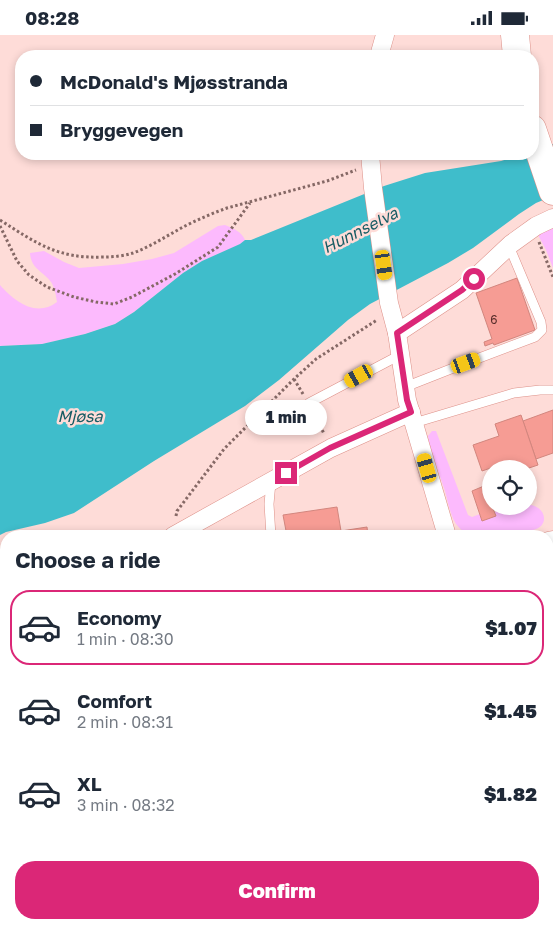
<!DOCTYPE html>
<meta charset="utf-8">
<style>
body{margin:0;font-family:"Golos Text",sans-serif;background:#f2f2f3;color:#1f2937;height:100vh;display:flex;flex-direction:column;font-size:19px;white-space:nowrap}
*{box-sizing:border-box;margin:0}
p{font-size:16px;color:#747a83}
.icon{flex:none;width:28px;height:28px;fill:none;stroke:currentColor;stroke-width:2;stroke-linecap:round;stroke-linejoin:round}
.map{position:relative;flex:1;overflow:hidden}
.drawer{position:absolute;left:0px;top:495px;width:554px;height:399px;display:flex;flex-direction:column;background:#fff;border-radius:20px 20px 0 0;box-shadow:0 2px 8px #0003}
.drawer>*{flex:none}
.banner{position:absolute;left:15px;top:15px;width:524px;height:110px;border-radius:20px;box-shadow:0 2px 8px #0003;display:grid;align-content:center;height:110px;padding:0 15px;background:#fff}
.controls{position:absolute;left:482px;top:425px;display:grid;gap:10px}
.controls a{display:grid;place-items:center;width:55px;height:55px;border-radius:50%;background:#fff;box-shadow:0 2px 8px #0003;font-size:25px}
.end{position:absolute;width:22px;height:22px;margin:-11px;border:6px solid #db2777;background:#fff;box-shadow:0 0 0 2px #fff}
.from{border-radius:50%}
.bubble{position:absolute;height:35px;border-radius:18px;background:#fff;box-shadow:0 2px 8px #0003;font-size:16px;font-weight:800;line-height:35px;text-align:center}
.car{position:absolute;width:15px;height:30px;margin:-15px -8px;border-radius:6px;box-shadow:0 0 4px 1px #0007;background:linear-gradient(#f5c518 24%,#345 0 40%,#f5c518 0 76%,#345 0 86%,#f5c518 0)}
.banner b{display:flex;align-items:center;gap:18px;height:48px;font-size:19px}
.banner b+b{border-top:1px solid #e0e1e3}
.banner i{width:12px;height:12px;background:#1f2937}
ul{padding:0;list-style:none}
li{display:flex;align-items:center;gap:15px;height:75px;margin:0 10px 8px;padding:0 5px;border:2px solid transparent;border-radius:20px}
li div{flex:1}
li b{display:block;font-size:19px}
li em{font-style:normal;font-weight:800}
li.on{border-color:#db2777}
li>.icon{width:45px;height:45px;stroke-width:1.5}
h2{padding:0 15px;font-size:22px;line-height:60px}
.action{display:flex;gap:10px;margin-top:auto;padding:10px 15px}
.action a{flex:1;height:58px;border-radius:20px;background:#db2777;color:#fff;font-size:20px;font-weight:800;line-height:58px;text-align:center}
.status{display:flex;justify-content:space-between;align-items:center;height:35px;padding:0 25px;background:#fff;direction:ltr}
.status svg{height:14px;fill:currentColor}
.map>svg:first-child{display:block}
.green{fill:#fcbafd}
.water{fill:#3fbdcb}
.building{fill:#f69c94;stroke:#d2867e}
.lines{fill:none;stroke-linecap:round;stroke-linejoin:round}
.service-casing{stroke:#dd9088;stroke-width:10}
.minor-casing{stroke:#dd9088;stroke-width:19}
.trunk-casing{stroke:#dd9088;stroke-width:29}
.path{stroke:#856865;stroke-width:3;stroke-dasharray:2.5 2.5;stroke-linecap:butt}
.service{stroke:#fff;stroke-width:9}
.minor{stroke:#fff;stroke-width:18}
.trunk{stroke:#fff;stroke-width:28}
.route{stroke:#db2777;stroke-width:6}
.labels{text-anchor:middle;stroke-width:5;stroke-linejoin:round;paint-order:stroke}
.number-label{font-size:12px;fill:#542b28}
.water-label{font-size:16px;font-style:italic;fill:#165b63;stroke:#fedcd8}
</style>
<div class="status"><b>08:28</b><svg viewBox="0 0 49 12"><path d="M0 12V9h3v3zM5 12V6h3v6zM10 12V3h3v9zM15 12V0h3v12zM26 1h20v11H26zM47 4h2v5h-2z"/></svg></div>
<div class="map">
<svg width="553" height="893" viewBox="0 0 553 893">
<rect width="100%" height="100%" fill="#fedcd8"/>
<g class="green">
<path d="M553 189V233L546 215 537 198Z"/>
<path d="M225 190C233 193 242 197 245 205L241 209 202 226 183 238 134 277 115 289 85 299 42 309 0 311V250C14 266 36 283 57 267 56 261 55 253 51 247 43 236 31 234 30 218L44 216 64 227 79 233 123 229 152 224 174 218 218 191Z"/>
<path d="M432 396H436L468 480 472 482 480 479 483 486 495 481 494 477 531 470C547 473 549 492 533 495 517 498 486 505 471 501 465 499 460 494 456 489 450 479 448 467 445 456 440 441 435 427 430 412L428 401Z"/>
</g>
<g class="water">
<path d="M553 109V161L536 168 519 179 473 213 448 228 370 269 348 285 279 345 245 371 154 426 74 478 45 488 6 497 0 500V311L42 309 85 299 115 289 134 277 183 238 202 226 240 209 245 205H251L384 151 425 138 501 126 523 119H532L533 116Z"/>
<path d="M6 604V888H135L139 893H0V608Z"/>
<path d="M159 888H299L303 893H163Z"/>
</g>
<g class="building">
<path d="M517 243 535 295 494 310 493 308 485 311 484 307 492 304 476 258Z"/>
<path d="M553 375V418L536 424 523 386Z"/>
<path d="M521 380 538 430 526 434H511L508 427 482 436 473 410 499 401 495 389Z"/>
<path d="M484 451 496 481 482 486 472 456Z"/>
<path d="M337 472 341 496 367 492 368 501H287L283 480Z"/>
<path d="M553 553V798L548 799V554Z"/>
<path d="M553 843V893H410L409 888H548V844Z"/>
</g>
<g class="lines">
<defs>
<g id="service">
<path d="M405 352 466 328 535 302 542 295 541 287 509 211"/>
<path d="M309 368 400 320"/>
<path d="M414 388 514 358 540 355H553"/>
<path d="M271 447 269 469 271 501"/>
</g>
<g id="minor">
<path d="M379 21 385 0"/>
<path d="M370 119 373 153 389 268 397 298 407 365 447 501"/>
<path d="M397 298 462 255 511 209 536 191 553 183"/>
<path d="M173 501 331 413 411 377"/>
<path d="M548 506 553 505"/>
<path d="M340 888 343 893"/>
</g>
<g id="trunk">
<path d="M515 0 517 21"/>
<path d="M532 94 553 156"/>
</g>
</defs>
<use href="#service" class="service-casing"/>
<use href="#minor" class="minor-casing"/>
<use href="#trunk" class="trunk-casing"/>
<g class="path">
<path d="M0 185C36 208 58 224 103 222 113 222 124 221 133 218 152 211 168 200 185 191 199 184 213 178 227 173L327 146 356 135"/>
<path d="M0 191 17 226 29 240 47 252 74 262 96 267 114 269 132 262 175 239 218 212 250 168"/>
<path d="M539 207 553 242"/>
<path d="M294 344 303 359"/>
<path d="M314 377 324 399"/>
<path d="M176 481 177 476 224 414 294 344 316 324 377 285"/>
<path d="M0 602 6 598"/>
<path d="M0 716 6 722"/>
<path d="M150 888 155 893"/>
<path d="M203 888 207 893"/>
<path d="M210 888 214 893"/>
<path d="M218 888 222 893"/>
<path d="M275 888 279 893"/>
<path d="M280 888 284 893"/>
<path d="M285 888 289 892"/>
<path d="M311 888 315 893"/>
<path d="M198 890 200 893"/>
<path d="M268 890 270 893"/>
<path d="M292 893 300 888"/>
</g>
<use href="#service" class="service"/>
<use href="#minor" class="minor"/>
<use href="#trunk" class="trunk"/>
</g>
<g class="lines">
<path class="route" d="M286 438 330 413 411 377 407 365 397 298 462 255 474 244"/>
</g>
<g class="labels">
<g class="number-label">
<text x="494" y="289">6</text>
</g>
<g class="water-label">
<text transform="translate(360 195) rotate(-27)" y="6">Hunnselva</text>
<text x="80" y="387">Mjøsa</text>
</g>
</g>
</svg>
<div class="controls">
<a><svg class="icon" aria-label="locate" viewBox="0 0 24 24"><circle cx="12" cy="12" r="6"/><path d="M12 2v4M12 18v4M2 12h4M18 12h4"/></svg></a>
</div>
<i class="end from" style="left:474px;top:244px"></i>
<i class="end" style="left:286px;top:438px"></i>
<div class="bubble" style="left:245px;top:365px;width:82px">1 min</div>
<i class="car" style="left:384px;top:230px;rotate:172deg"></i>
<i class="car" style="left:466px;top:328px;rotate:70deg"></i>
<i class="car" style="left:359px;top:341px;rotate:241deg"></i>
<i class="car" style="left:427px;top:433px;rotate:344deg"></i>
<div class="banner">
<b><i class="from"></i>McDonald's Mjøsstranda</b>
<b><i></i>Bryggevegen</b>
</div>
<section class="drawer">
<h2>Choose a ride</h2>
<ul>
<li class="on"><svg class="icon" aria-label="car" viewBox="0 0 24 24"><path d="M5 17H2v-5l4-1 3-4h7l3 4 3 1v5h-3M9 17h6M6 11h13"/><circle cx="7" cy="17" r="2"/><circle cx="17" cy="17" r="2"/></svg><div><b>Economy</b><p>1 min · 08:30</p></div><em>$1.07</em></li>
<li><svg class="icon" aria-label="car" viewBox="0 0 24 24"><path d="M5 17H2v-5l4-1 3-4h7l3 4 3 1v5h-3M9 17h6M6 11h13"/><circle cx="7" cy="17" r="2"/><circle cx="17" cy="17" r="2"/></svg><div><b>Comfort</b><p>2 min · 08:31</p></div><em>$1.45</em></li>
<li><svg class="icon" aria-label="car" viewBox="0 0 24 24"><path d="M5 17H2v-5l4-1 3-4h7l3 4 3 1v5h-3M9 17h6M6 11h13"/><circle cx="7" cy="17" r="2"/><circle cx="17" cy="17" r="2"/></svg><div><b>XL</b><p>3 min · 08:32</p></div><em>$1.82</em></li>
</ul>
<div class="action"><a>Confirm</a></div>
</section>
</div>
